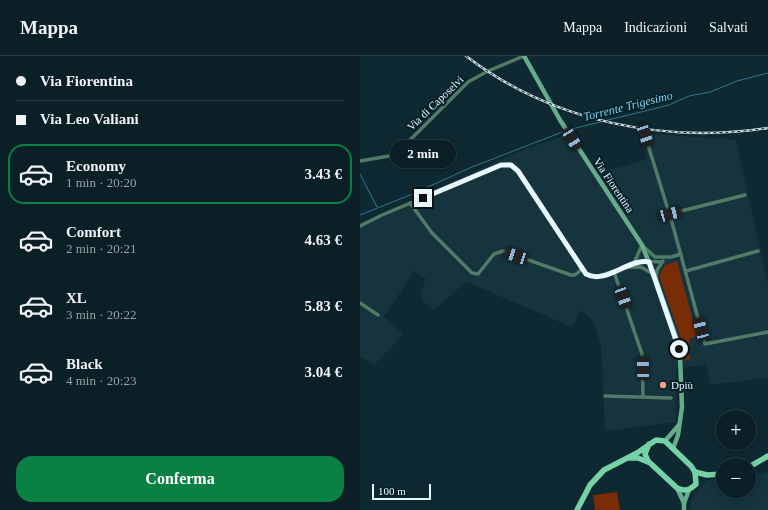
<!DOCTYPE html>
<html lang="it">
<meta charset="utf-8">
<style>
body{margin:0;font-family:Georgia,serif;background:#13272e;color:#f1f3f6;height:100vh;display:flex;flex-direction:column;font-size:15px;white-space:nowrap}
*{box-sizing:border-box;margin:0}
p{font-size:13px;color:#99a2a7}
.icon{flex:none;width:22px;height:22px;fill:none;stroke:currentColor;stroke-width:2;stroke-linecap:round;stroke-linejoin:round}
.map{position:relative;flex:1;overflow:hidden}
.side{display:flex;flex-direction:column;background:#0a1f26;width:360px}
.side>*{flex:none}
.guide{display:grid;align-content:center;height:88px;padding:0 16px;background:#0a1f26}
.buttons{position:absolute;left:356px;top:354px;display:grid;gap:8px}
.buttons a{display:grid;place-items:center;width:40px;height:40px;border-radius:50%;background:#0a1f26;box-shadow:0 2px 10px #0003,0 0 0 1px #2a3d43;font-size:20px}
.scale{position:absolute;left:12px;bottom:10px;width:59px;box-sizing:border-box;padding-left:4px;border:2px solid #e8f8fe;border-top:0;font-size:11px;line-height:14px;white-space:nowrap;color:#e8f8fe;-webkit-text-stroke:3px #042028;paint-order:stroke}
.end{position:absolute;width:18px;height:18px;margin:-9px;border:5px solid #e8f8fe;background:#111;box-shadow:0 0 0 2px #111}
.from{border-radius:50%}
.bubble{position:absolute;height:28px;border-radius:14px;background:#0a1f26;box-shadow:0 2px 10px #0003,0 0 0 1px #2a3d43;font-size:13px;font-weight:700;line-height:28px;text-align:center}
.car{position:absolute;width:12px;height:24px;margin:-12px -6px;border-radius:5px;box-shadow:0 0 3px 1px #0007;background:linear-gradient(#222 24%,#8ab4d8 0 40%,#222 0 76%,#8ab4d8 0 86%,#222 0)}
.guide b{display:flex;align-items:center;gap:14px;height:38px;font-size:15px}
.guide b+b{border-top:1px solid #2a3d43}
.guide i{width:10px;height:10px;background:#f1f3f6}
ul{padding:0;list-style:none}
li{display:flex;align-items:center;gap:12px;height:60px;margin:0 8px 6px;padding:0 8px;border:2px solid transparent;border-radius:16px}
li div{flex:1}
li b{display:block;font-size:15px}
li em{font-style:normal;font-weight:700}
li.selected{border-color:#0b8043}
li>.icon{width:36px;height:36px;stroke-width:1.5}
.action{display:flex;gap:8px;margin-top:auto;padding:8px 16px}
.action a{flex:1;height:46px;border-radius:16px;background:#0b8043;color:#fff;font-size:16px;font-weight:700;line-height:46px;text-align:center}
header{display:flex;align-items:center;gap:24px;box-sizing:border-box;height:56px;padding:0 20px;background:#0a1f26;border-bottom:1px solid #2a3d43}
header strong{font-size:19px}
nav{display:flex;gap:22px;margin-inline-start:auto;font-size:14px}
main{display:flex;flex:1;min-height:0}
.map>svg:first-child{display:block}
.built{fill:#15343e}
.green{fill:#792d06}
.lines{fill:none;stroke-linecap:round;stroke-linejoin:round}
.stream{stroke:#31768c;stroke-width:1}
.street{stroke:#517b66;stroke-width:3.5}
.secondary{stroke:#66ab8a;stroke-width:4.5}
.primary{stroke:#75d1a6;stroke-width:5.5}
.rail-casing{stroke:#c9dbe1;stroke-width:2.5}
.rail{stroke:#042028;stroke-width:1;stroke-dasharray:3;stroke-linecap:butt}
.route{stroke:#e8f8fe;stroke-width:5}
.poi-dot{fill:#f2a080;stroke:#042028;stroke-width:1.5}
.labels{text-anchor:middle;stroke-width:4;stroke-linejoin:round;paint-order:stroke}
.street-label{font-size:11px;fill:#e8f8fe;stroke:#042028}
.poi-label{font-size:11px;fill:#e8f8fe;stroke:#042028;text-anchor:start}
.water-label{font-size:12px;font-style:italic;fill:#7dd5f3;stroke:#042028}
</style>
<header>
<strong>Mappa</strong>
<nav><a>Mappa</a><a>Indicazioni</a><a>Salvati</a></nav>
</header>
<main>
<section class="side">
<div class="guide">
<b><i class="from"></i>Via Fiorentina</b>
<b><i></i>Via Leo Valiani</b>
</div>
<ul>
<li class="selected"><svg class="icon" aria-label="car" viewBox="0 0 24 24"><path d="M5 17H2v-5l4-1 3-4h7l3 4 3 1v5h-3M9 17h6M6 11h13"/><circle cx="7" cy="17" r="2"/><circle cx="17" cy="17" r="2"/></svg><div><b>Economy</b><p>1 min · 20:20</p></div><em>3.43 €</em></li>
<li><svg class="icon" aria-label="car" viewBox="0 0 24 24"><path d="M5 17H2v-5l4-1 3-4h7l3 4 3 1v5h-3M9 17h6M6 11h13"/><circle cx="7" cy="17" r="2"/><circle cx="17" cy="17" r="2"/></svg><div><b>Comfort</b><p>2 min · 20:21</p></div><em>4.63 €</em></li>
<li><svg class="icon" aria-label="car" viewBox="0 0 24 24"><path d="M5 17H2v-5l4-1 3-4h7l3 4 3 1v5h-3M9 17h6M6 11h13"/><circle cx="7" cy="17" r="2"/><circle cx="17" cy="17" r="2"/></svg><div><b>XL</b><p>3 min · 20:22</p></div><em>5.83 €</em></li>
<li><svg class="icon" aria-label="car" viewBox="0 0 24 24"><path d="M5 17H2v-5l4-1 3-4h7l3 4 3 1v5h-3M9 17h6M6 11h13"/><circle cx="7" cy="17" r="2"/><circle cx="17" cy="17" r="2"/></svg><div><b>Black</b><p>4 min · 20:23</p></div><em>3.04 €</em></li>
</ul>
<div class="action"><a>Conferma</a></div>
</section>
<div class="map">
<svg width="408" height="454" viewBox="0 0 408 454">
<rect width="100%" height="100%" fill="#0e2932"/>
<g class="built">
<path d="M279 77 376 84 408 228V322L350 329 346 308 316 313V366L245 375 241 290 233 265 221 254 212 271 106 226 74 254 64 246 60 238 66 223 54 215 24 261 44 278 14 309 0 300V168L152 98 208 78 233 119 287 103Z"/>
<path d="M408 416V454H329L332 442 347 424 363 422V435H389V419Z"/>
</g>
<g class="green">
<path d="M317 205 337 280 329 283C332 293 328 296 330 304H325L321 283 299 220 305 209Z"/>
<path d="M257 436 260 454H235L233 439Z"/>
</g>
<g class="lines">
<g class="stream">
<path d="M208 74 309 49 329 40 350 36 377 25 408 17"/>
<path d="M0 118 17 151"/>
<path d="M0 159 50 139 112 111 205 75"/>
</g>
<g class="street">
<path d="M285 79 313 170 345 288 408 276"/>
<path d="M0 105 29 100 46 88 108 26 128 15 164 0"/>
<path d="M50 147 72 177 112 217 118 218 134 198 143 195 211 219H215L222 213"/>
<path d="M309 158 385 139"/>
<path d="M0 170 22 159 141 109 149 108 158 115 226 218 232 221 238 220 268 211 274 207 282 205 301 206"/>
<path d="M274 207 282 189 295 201H311L321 198"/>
<path d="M269 211H281L293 218"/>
<path d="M326 215 398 195"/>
<path d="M254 216 282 298 283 341"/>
<path d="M296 223 297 214 303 205"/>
<path d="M0 247 18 259"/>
<path d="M245 340 311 342"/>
</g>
<g class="secondary">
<path d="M164 0 200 64 282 189 296 224 317 284 320 301 322 351 318 379 313 393"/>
<path d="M305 385 319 369"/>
<path d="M317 432 324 447"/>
<path d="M324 454V447L329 434"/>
</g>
<g class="primary">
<path d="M270 402H278L288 406"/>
<path d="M389 411 408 400"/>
<path d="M335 416 347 419 363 418"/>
<path d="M217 454 230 429 244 414 277 397 296 384 305 385 331 410 335 416 336 428C330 434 325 436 317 432L288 405 285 398 289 388"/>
</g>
<defs>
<path id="rail" d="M106 0C191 65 303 88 408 72"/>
</defs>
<use href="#rail" class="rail-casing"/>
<use href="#rail" class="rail"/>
</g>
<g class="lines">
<path class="route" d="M63 142 141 109H151L158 115 226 218C246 229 268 202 289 206L319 293"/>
</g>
<circle class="poi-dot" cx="303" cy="329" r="4"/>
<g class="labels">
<g class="street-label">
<text transform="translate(75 47) rotate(-44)" y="4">Via di Caposelvi</text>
<text transform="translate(254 129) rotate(56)" y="4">Via Fiorentina</text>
</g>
<g class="poi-label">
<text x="311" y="333">Dpiù</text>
</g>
<g class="water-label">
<text transform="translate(268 50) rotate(-14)" y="4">Torrente Trigesimo</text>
</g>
</g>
</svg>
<div class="buttons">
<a>+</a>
<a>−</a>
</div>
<div class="scale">100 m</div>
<i class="end from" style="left:319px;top:293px"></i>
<i class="end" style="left:63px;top:142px"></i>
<div class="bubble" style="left:30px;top:84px;width:66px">2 min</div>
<i class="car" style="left:285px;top:79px;rotate:162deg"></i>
<i class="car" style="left:212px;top:83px;rotate:148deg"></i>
<i class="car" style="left:310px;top:158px;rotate:75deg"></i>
<i class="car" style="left:156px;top:200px;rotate:289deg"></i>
<i class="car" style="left:263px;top:241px;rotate:160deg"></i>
<i class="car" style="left:341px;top:273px;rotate:345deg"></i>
<i class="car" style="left:283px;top:312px;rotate:359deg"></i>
</div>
</main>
